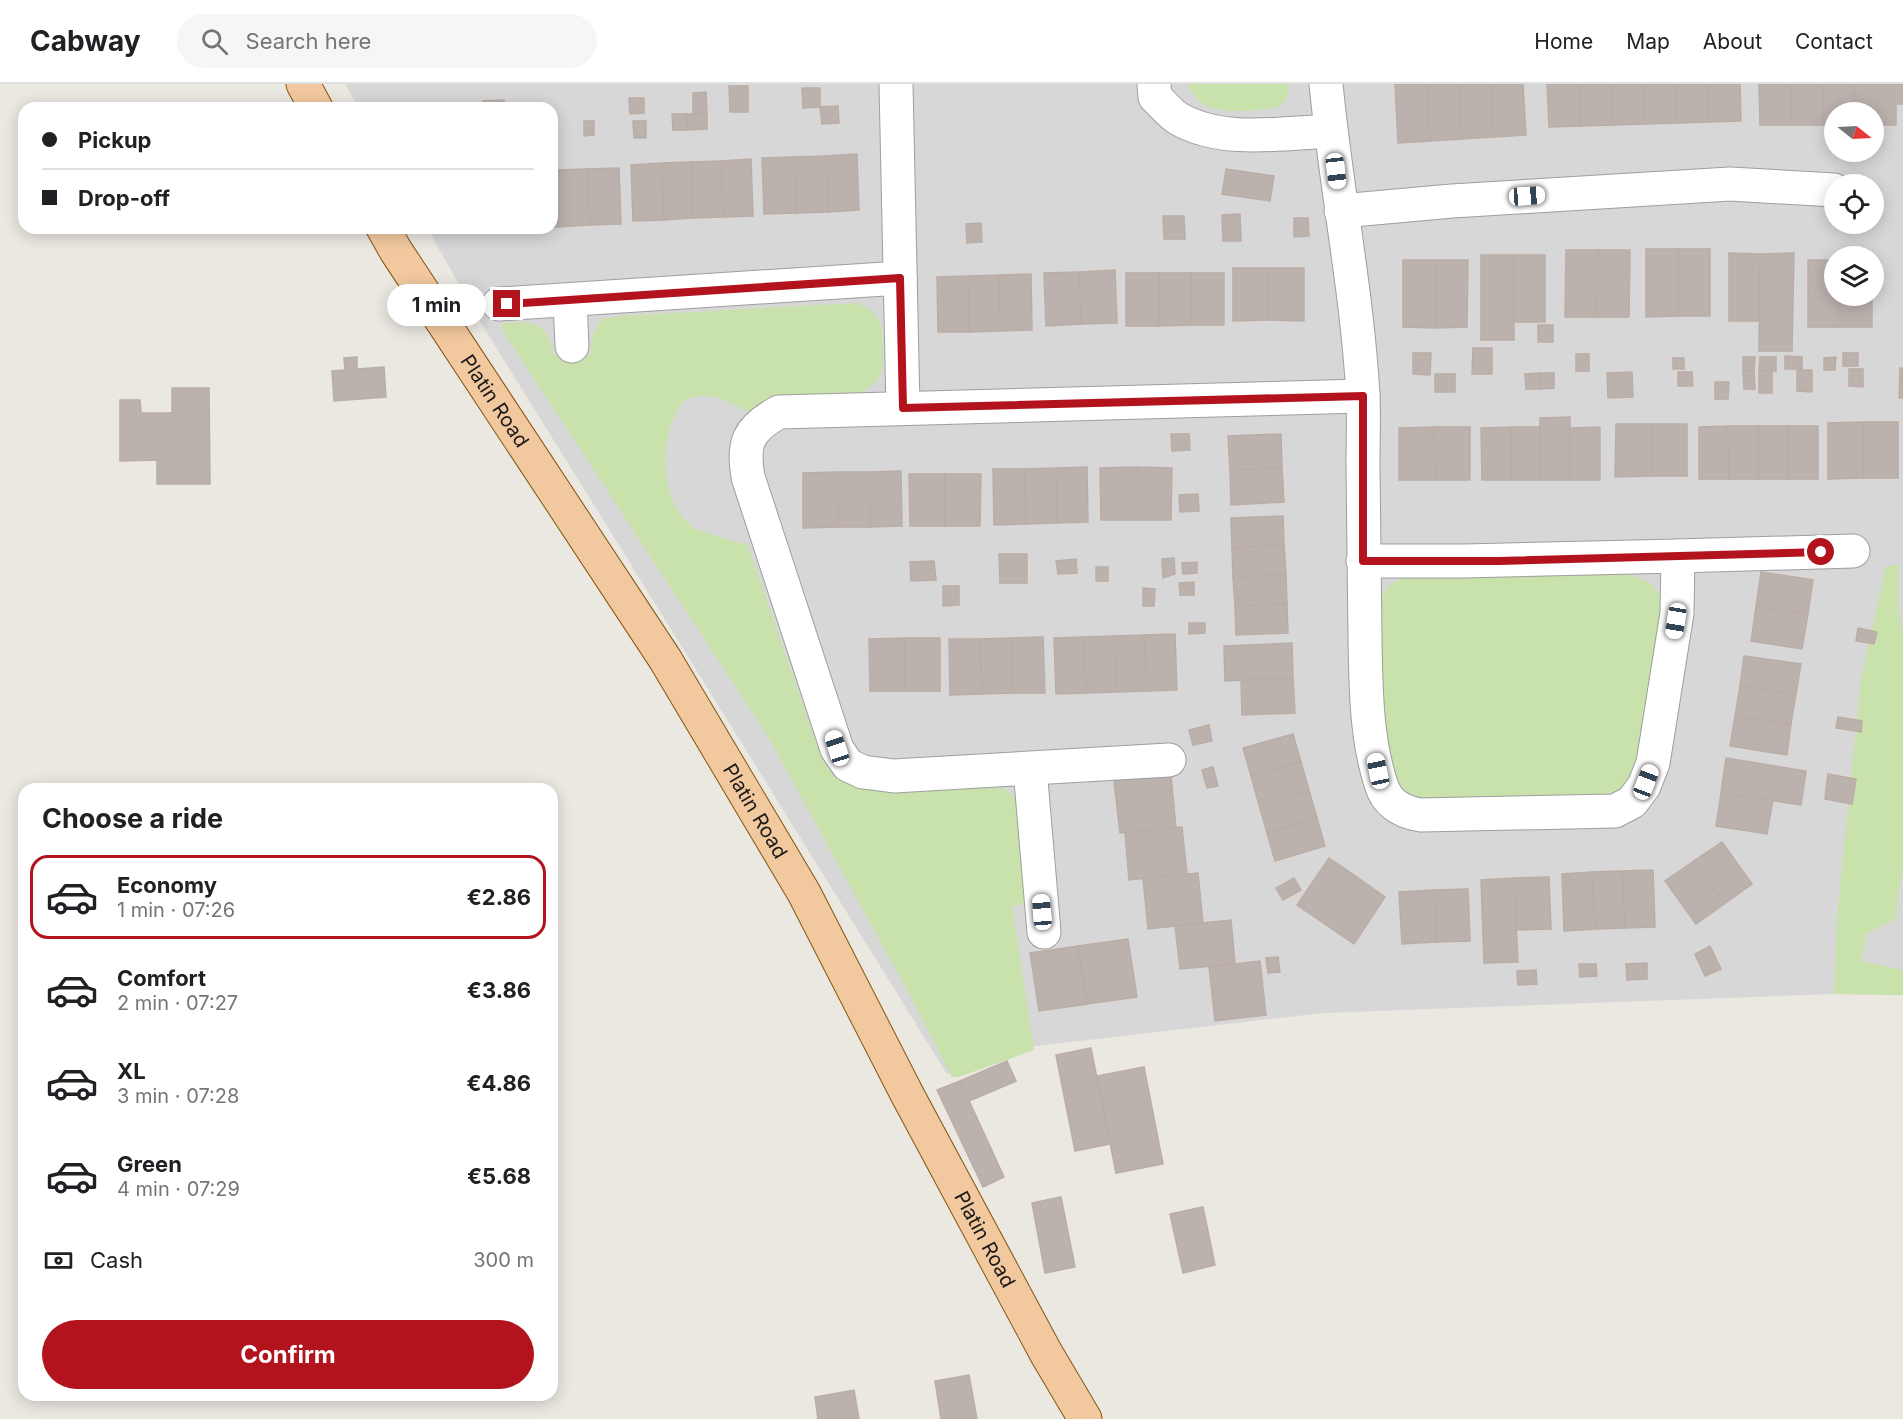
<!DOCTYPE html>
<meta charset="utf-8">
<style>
body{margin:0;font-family:Inter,sans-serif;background:#f6f6f6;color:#202124;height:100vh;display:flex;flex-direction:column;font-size:22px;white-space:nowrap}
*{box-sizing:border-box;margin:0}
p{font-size:20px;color:#757577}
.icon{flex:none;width:33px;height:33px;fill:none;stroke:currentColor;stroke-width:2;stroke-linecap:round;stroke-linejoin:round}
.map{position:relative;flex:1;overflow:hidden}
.panel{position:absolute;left:18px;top:699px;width:540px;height:618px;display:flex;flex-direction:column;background:#fff;border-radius:18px;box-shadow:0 3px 15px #0003}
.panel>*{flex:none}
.guide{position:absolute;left:18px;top:18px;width:540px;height:132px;border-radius:18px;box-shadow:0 3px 15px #0003;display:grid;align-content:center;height:132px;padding:0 24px;background:#fff}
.needle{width:39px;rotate:108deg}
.controls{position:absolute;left:1824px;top:18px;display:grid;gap:12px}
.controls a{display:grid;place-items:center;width:60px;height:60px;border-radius:50%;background:#fff;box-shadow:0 3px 15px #0003;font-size:30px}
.end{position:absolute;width:27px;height:27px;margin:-14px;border:8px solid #b2131d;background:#fff;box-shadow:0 0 0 3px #fff}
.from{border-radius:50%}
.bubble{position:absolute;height:42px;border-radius:21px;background:#fff;box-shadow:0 3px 15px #0003;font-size:20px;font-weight:700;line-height:42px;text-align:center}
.car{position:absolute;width:18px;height:36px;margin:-18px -9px;border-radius:8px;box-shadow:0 0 4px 2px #0007;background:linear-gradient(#fff 24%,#345 0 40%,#fff 0 76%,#345 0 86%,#fff 0)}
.guide b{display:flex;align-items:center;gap:21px;height:57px;font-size:22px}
.guide b+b{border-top:2px solid #e0e0e0}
.guide i{width:15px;height:15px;background:#202124}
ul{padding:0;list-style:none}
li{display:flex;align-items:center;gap:18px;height:84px;margin:0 12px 9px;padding:0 12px;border:3px solid transparent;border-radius:18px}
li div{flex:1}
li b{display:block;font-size:22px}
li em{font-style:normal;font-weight:700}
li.current{border-color:#b2131d}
li>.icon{width:54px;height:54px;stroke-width:1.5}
h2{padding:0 24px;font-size:27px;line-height:72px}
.pay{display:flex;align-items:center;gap:15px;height:66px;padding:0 24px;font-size:22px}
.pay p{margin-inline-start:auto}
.primary-button{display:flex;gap:12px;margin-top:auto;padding:12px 24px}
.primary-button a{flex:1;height:69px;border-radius:36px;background:#b2131d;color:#fff;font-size:24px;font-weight:700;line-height:69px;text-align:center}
header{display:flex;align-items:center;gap:36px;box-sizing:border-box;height:84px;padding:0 30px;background:#fff;border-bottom:2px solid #e0e0e0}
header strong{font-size:28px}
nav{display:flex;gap:33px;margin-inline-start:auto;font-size:21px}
.search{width:420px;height:54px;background:#f6f6f6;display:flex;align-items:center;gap:15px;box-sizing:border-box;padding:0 21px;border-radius:33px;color:#757577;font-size:22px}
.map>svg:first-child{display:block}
.residential{fill:#d8d7d7;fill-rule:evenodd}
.grass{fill:#c9e1aa}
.building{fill:#bbb2ae;stroke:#bbada5;stroke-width:1.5}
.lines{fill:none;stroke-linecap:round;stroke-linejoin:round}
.minor-casing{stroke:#9e9e9e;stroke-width:35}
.major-casing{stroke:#83550e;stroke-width:35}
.minor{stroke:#fff;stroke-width:33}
.major{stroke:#f2c99f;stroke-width:33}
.route{stroke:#b2131d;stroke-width:8}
.labels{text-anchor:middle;stroke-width:4.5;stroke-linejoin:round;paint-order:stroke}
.street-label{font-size:20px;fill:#1a1a1a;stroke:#fff}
</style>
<header>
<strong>Cabway</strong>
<div class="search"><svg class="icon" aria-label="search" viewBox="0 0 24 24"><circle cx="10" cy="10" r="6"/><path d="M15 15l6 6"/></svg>Search here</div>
<nav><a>Home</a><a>Map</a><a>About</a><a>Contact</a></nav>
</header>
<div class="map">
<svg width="1903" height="1335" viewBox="0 0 1903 1335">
<rect width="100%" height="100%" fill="#ebe7e1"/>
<path class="residential" d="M345 0H1903V911L1834 910 1323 929 1036 962 947 990 481 239 427 144H552V24H359ZM1834 28H1874V68H1834ZM1834 100H1874V140H1834ZM1834 172H1874V212H1834Z"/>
<g class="grass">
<path d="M1187 0H1289C1288 8 1288 16 1281 21 1274 26 1264 25 1257 26 1229 28 1200 30 1187 0Z"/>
<path d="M855 219 867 223 877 233 882 243 883 273 882 285 878 296 860 310 780 313 765 316 749 328C731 319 712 307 691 314 681 317 678 325 674 334 659 366 662 419 692 442 702 450 727 454 740 459H747L814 653 833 685 848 700 865 706 1004 704 1013 712 1018 722 1026 820 1012 822 1034 966 959 993H952L905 902 766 649 506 252 501 240C515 238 537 235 546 249 550 256 552 265 554 272L591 270C590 254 593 247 602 235L619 232Z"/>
<path d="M1899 481V527L1903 550V782L1895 835 1866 850 1861 877 1903 886V911L1834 910 1838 822 1861 595 1886 482Z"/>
<path d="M1621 490C1645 494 1652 497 1664 518L1636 685 1622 705 1606 710 1422 714 1409 709 1398 698 1390 672 1383 629 1379 518C1386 502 1393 497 1408 492Z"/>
</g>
<g class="building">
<path d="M1395 0H1427L1430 57 1398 59Z"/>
<path d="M1427 0H1459L1462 55 1430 57Z"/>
<path d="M1459 0H1491L1494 53 1462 55Z"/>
<path d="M1491 0H1523L1526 51 1494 53Z"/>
<path d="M1547 0H1579L1581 42 1549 43Z"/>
<path d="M1579 0H1611L1613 41 1581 42Z"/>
<path d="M1611 0H1644L1645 40 1613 41Z"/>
<path d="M1644 0H1676L1677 39 1645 40Z"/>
<path d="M1676 0H1708L1709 38 1677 39Z"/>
<path d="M1708 0H1740L1741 37 1709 38Z"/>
<path d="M1759 0H1791L1792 41H1760Z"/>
<path d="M1791 0H1823V41H1792Z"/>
<path d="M1823 0H1854V28H1834V41H1823Z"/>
<path d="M1854 0H1903V20H1896V41H1874V28H1854Z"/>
<path d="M729 2H748V28H730Z"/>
<path d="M802 4H820V23L803 24Z"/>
<path d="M706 8 707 30H693V9Z"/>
<path d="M629 14H644V29L630 30Z"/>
<path d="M504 16 505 24H484L483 17Z"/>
<path d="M838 22 839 39 822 40 820 23Z"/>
<path d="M672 30H687V46H673Z"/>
<path d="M687 30H707V45L687 46Z"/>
<path d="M584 37H594V51L584 52Z"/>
<path d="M633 37H646V54H634Z"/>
<path d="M857 70 859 126 828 128 826 72Z"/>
<path d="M826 72 828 128 796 129 794 73Z"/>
<path d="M794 73 796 129 764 130 762 74Z"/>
<path d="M751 75 753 132 723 133 721 77Z"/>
<path d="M721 77 723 133 693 134 691 78Z"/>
<path d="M691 78 693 134 664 136 661 79Z"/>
<path d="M661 79 664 136 633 137 631 81Z"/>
<path d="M619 84 621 140 590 141 587 85Z"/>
<path d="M587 85 590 141 558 143 556 86Z"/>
<path d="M1226 85 1274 92 1270 117 1222 110Z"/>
<path d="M556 86 558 143H552V87Z"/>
<path d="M1240 130 1241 157H1223L1222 131Z"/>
<path d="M1163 132H1184L1185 155H1164Z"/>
<path d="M1294 134H1308L1309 152 1294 153Z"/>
<path d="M981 139 982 158 967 159 966 140Z"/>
<path d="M1646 165H1678V232L1646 233Z"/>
<rect x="1678" y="165" width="32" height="67"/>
<path d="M1566 166H1598L1597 233H1565Z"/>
<path d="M1598 166H1630L1629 233H1597Z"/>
<path d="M1729 169 1760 170 1759 237H1729Z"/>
<path d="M1794 169 1792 267H1759L1760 170Z"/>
<rect x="1481" y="171" width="33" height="85"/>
<rect x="1514" y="171" width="31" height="67"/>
<path d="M1403 176H1435V244L1403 243Z"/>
<path d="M1435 176H1468L1467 243 1435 244Z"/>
<path d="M1808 176H1834V212H1840V243H1808Z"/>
<path d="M1233 184H1269L1268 236 1233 237Z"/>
<path d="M1269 184H1304V237L1268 236Z"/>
<path d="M1115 186 1117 239 1081 240 1079 188Z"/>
<path d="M1079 188 1081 240 1046 242 1044 189Z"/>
<rect x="1126" y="189" width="33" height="53"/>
<path d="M1159 189H1191V241L1159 242Z"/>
<rect x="1191" y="189" width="33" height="52"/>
<path d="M1031 190 1032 246 1000 247 999 191Z"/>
<path d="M999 191 1000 247 969 248 968 192Z"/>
<path d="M968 192 969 248H938L937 193Z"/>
<rect x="1840" y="212" width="32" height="31"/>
<rect x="1538" y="241" width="15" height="17"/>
<path d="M1473 264H1492V290H1472Z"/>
<path d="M1413 269H1431L1430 291 1413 290Z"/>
<rect x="1843" y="269" width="15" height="13"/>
<rect x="1576" y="270" width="13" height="17"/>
<path d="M1785 272 1802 273V285H1785Z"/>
<path d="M357 273V285L384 283 386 313 334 317 332 287 345 286 344 274Z"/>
<path d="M1743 273H1755L1754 287H1743Z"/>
<path d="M1760 273H1776V287H1759Z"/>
<path d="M1836 273 1835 286H1824V274Z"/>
<rect x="1673" y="274" width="11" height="11"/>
<path d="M1900 284H1903V314H1899Z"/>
<path d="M1849 285H1863V303L1849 302Z"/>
<path d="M1797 286H1812V308L1797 307Z"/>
<path d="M1743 287H1754L1755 305H1744Z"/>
<rect x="1759" y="287" width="13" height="22"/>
<path d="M1632 288 1633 313 1608 314 1607 289Z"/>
<path d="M1678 288H1692L1693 302H1678Z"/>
<path d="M1540 289H1554V304L1541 305Z"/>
<path d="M1540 289 1541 305H1526L1525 290Z"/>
<rect x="1435" y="290" width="20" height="18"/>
<path d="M1715 298H1729L1728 315H1715Z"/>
<path d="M172 304H209L210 400H157V376L120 377V316H140L141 329H172Z"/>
<path d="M1570 333V396H1540V334Z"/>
<path d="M1863 338V394L1828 395V339Z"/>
<rect x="1863" y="338" width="35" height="56"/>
<path d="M1616 340H1651V392L1615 393Z"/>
<rect x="1651" y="340" width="36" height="52"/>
<path d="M1728 342 1729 395H1699V343Z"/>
<path d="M1728 342H1758V395H1729Z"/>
<rect x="1758" y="342" width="30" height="53"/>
<rect x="1788" y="342" width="30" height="53"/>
<path d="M1434 343H1470V396H1435Z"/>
<path d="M1434 343 1435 396H1399V344Z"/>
<rect x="1511" y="343" width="29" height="53"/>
<path d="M1511 343V396H1482L1481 344Z"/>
<path d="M1600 343V396H1570V344Z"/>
<path d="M1171 350H1189L1190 366 1172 367Z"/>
<path d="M1281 350 1282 384 1230 386 1228 352Z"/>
<path d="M1087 383 1088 438 1057 439 1056 384Z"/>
<path d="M1136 383 1172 384 1171 436H1136Z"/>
<path d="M1136 383V436H1101L1100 384Z"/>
<path d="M1056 384 1057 439 1026 440 1024 385Z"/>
<path d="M1282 384 1284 418 1231 421 1230 386Z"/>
<path d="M993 385H1024L1026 440 994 441Z"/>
<path d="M901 387 902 442 870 443 869 388Z"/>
<path d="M837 388H869L870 443H838Z"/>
<path d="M837 388 838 443 803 444V389Z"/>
<path d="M909 390H945V442H910Z"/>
<path d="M945 390H981L980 442H945Z"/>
<path d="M1198 410 1199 427 1180 428 1179 411Z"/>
<path d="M1283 432 1284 461 1232 464 1231 434Z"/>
<path d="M1284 461 1286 491 1233 493 1232 464Z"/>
<path d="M999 470H1027V499H1000Z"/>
<path d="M1174 474 1175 490 1163 494 1162 475Z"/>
<path d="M1076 475 1077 489 1058 490 1056 477Z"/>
<path d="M934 477 936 496 911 497 910 478Z"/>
<path d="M1197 478V489L1183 490 1182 479Z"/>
<rect x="1096" y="483" width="12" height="14"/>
<path d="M1761 488 1813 496 1808 530 1756 523Z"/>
<path d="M1286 491 1287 520 1235 522 1233 493Z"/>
<path d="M1194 498V511H1180L1179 499Z"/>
<path d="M943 502H959V521L943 522Z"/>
<path d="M1143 504 1155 505 1154 522H1143Z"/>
<path d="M1287 520 1288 549 1236 551 1235 522Z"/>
<path d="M1756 523 1808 530 1802 565 1751 557Z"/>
<path d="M1189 539H1205V549L1189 550Z"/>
<path d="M1858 544 1877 548 1874 560 1856 557Z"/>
<path d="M1175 550 1177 606 1147 607 1144 551Z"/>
<path d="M1144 551 1147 607 1116 608 1114 552Z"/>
<path d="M1114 552 1116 608 1086 609 1084 553Z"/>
<path d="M1043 553 1045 609H1013L1012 554Z"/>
<path d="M1084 553 1086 609 1056 610 1054 554Z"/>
<rect x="905" y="554" width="35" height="53"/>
<path d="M905 554V607H870L869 555Z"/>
<path d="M1012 554 1013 609 982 610 980 555Z"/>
<path d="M949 555H980L982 610 950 611Z"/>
<path d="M1292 559 1293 594 1225 597 1224 562Z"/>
<path d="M1744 572 1801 580 1796 610 1740 602Z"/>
<path d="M1293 594 1295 629 1242 631 1241 596Z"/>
<path d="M1740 602 1796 610 1791 640 1735 632Z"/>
<path d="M1735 632 1791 640 1787 671 1730 662Z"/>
<path d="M1838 633 1862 637 1861 648 1836 644Z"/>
<path d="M1209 641 1212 657 1193 661 1189 646Z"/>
<path d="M1293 650 1301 678 1251 692 1243 664Z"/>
<path d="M1726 674 1806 687 1801 721 1721 709Z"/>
<path d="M1301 678 1309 706 1259 721 1251 692Z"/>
<path d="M1213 683 1218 702 1207 704 1202 686Z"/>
<path d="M1828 690 1856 695 1852 720 1825 715Z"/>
<path d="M1171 691 1176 744 1120 749 1114 697Z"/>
<path d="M1309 706 1317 734 1267 749 1259 721Z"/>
<path d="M1721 709 1773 716 1767 750 1716 742Z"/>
<path d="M1317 734 1325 762 1275 777 1267 749Z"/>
<path d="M1182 743 1187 790 1129 796 1125 749Z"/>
<path d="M1722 758 1752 800 1724 820 1694 777Z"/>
<path d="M1329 774 1357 793 1325 840 1297 821Z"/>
<path d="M1694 777 1724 820 1696 840 1665 797Z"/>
<path d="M1653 786 1655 843 1625 844 1622 787Z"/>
<path d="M1622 787 1625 844 1595 845 1592 788Z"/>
<path d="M1592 788 1595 845 1564 847 1562 790Z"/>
<path d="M1198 789 1203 839 1148 845 1143 794Z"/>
<path d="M1357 793 1385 813 1354 860 1325 840Z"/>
<path d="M1549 793 1551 845 1516 846 1514 794Z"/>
<path d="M1294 794 1301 806 1283 816 1276 804Z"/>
<path d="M1514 794 1518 878 1484 879 1481 796Z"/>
<path d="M1468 805 1470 857 1436 858 1434 806Z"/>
<path d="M1434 806 1436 858 1402 860 1399 808Z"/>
<path d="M1231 836 1235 880 1180 885 1175 842Z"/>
<path d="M1128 855 1137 913 1087 920 1078 862Z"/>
<path d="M1078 862 1087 920 1039 927 1030 869Z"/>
<path d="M1710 862 1721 885 1705 892 1695 870Z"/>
<path d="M1278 873 1280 888 1268 889 1266 874Z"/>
<path d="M1260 877 1266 931 1215 937 1209 883Z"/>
<path d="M1647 879V895L1627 896 1626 880Z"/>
<path d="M1579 880H1596L1597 892 1580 893Z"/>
<path d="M1536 886 1537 900 1518 901 1517 887Z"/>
<path d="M1091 964 1110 1060 1075 1067 1056 971Z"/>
<path d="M1007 977 1016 997 969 1017 960 997Z"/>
<path d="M1144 983 1163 1080 1116 1089 1097 992Z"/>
<path d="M960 997 1004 1093 983 1103 937 1006Z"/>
<path d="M1061 1113 1075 1183 1045 1189 1032 1119Z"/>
<path d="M1203 1123 1215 1181 1183 1189 1170 1130Z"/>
<path d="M969 1291 977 1335H941L935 1297Z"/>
<path d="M854 1306 859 1335H818L815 1313Z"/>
</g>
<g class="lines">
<defs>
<g id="minor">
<path d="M896 0 903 324"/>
<path d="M1154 0 1155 13C1163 20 1170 30 1179 35 1223 60 1283 49 1331 47"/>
<path d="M1326 0C1336 104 1357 207 1363 311 1364 334 1363 357 1363 379 1364 438 1364 497 1365 556 1366 604 1366 654 1381 700 1387 720 1402 728 1421 731L1615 727 1632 718 1644 702 1653 679 1677 529 1678 472 1465 477H1363"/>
<path d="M1341 127 1452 117 1730 100 1834 106"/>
<path d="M570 217 572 262"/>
<path d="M499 220 900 194"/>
<path d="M1678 472 1853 467"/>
<path d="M1169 676 894 692 863 688 848 681 837 665 748 393C742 359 748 345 779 328L1363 312"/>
<path d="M1030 685 1044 848"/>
</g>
<g id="major">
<path d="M303 0 316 24"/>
<path id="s1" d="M383 144 396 167 665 575 804 809 908 1012 1046 1269 1085 1335"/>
</g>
</defs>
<use href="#minor" class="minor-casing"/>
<use href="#major" class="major-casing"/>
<use href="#minor" class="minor"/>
<use href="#major" class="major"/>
</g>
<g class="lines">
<path class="route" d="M507 220 900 194 903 324 1363 312V477H1499L1821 468"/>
</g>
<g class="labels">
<g class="street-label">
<text dy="7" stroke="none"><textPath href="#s1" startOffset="206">Platin Road</textPath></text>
<text dy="7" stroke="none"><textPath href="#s1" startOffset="692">Platin Road</textPath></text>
<text dy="7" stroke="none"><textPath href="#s1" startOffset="1178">Platin Road</textPath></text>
</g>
</g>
</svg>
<div class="controls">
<a><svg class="needle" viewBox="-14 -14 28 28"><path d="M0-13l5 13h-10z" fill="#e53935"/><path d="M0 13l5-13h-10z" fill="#757577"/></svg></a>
<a><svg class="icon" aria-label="locate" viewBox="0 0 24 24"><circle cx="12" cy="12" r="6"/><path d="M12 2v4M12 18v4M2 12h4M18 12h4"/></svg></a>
<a><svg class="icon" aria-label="layers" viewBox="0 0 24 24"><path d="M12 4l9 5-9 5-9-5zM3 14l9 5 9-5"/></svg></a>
</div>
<i class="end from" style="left:1821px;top:468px"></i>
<i class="end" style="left:507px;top:220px"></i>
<div class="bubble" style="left:387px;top:200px;width:99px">1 min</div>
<i class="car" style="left:1336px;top:87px;rotate:173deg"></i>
<i class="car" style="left:1527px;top:112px;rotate:86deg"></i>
<i class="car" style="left:1676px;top:537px;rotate:189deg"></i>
<i class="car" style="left:837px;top:664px;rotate:342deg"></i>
<i class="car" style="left:1378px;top:687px;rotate:348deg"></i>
<i class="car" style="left:1646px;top:698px;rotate:21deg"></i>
<i class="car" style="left:1042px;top:828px;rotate:355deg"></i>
<div class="guide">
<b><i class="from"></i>Pickup</b>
<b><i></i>Drop-off</b>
</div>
<section class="panel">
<h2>Choose a ride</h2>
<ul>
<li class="current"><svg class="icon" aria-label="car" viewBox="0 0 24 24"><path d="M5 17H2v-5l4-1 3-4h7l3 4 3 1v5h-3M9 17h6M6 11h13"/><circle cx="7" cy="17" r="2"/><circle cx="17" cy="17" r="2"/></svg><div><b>Economy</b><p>1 min · 07:26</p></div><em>€2.86</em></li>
<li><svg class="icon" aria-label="car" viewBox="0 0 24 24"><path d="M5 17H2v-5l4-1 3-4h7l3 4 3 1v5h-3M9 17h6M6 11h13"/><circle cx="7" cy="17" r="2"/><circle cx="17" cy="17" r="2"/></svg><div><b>Comfort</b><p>2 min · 07:27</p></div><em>€3.86</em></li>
<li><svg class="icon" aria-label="car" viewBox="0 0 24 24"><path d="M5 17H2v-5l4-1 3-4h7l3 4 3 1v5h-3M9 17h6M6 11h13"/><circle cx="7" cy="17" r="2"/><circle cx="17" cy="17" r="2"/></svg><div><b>XL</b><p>3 min · 07:28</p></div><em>€4.86</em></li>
<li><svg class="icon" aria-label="car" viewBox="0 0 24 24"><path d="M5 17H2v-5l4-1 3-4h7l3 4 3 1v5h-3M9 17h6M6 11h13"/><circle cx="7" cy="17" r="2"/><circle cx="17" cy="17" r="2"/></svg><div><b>Green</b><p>4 min · 07:29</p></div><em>€5.68</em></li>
</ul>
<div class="pay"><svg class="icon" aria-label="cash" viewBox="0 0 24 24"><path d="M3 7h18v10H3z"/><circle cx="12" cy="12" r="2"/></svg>Cash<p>300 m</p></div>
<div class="primary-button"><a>Confirm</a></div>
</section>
</div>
